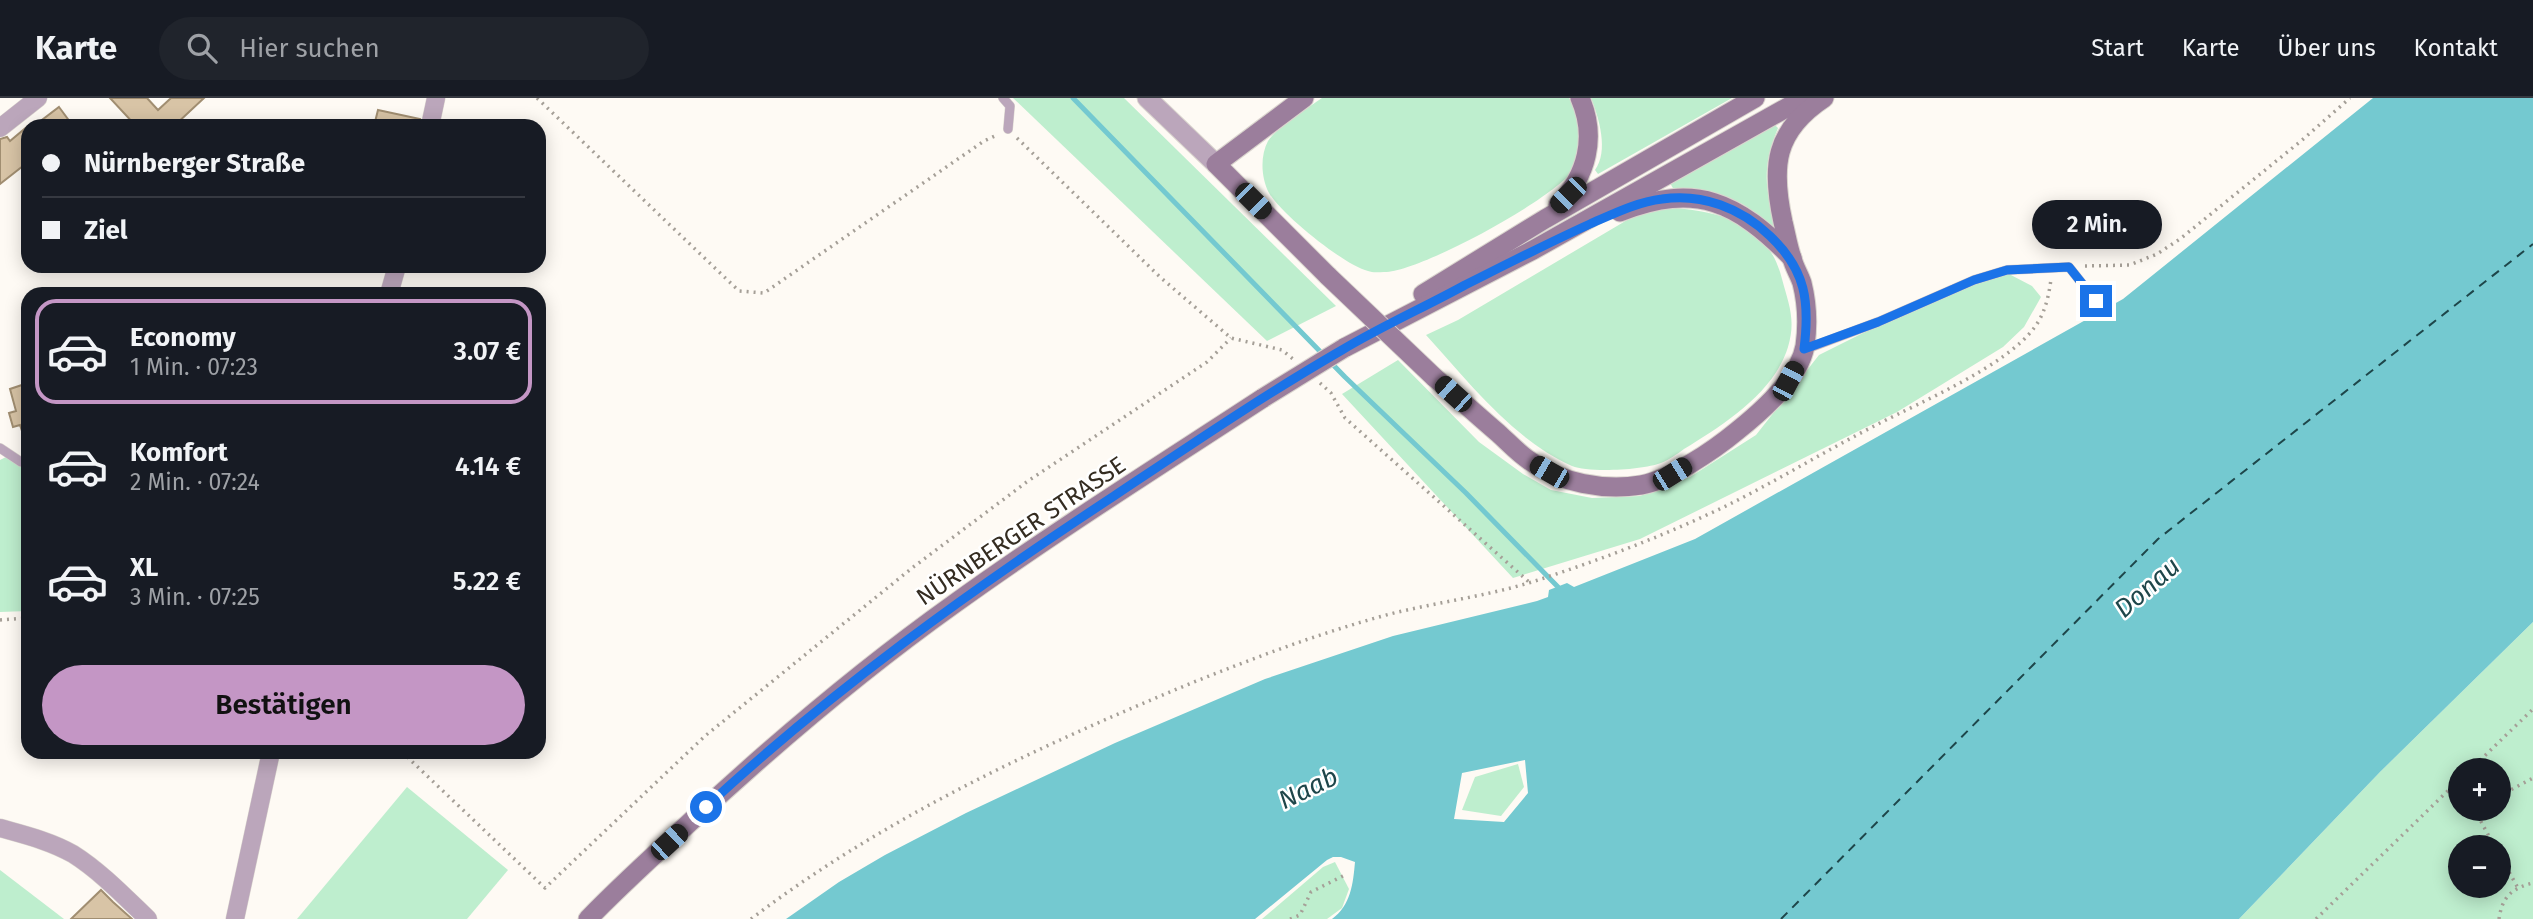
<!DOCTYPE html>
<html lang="de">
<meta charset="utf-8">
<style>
body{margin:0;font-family:"Fira Sans",sans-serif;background:#20242c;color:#f1f3f6;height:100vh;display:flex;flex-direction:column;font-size:26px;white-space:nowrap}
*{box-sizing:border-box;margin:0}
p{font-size:23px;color:#9ea1a6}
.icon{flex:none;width:38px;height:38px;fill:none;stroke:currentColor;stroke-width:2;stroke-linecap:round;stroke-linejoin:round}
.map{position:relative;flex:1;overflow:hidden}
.drawer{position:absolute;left:21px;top:189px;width:525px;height:472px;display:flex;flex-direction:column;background:#171b24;border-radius:21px;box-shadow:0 4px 18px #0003}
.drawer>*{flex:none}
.top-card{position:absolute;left:21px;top:21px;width:525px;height:154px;border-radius:21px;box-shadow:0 4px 18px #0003;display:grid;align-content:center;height:154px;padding:0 21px;background:#171b24}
.controls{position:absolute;left:2448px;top:660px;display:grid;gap:14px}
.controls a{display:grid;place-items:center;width:63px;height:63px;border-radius:50%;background:#171b24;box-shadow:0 4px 18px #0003;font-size:35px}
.end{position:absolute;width:32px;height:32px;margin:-16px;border:9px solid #1a73e8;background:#fff;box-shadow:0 0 0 4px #fff}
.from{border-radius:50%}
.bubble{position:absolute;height:49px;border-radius:24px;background:#171b24;box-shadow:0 4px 18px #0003;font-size:23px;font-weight:600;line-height:49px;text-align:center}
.car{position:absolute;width:21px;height:42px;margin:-21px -10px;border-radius:9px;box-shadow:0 0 5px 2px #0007;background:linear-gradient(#222 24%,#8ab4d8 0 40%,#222 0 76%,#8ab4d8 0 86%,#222 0)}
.top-card b{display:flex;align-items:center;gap:24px;height:66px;font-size:26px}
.top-card b+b{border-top:2px solid #363941}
.top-card i{width:18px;height:18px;background:#f1f3f6}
ul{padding:12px 0 0;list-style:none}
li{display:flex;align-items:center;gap:21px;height:105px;margin:0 14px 10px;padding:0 7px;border:4px solid transparent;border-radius:21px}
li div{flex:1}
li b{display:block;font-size:26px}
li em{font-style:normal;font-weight:600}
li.current{border-color:#c496c5}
li>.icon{width:63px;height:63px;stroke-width:1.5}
.primary-button{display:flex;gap:14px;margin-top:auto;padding:14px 21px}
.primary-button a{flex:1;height:80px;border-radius:42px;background:#c496c5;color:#111;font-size:28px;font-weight:600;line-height:80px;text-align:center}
header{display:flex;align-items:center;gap:42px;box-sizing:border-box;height:98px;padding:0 35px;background:#171b24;border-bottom:2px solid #363941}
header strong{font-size:33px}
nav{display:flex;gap:38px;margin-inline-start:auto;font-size:24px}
.search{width:490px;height:63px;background:#20242c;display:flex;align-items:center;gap:18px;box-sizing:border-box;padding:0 24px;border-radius:38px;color:#9ea1a6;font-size:26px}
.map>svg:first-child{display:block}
.green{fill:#beeece;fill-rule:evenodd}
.water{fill:#74c9d0;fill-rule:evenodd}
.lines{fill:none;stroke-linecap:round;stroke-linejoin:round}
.stream{stroke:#74c9d0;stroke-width:5}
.ferry{stroke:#1e464a;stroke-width:2;stroke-dasharray:9 7;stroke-linecap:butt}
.building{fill:#d8c4a6;stroke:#a18e71;stroke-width:2}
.service-casing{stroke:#dad5ce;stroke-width:10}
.minor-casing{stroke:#dad5ce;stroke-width:19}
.tertiary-casing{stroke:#dad5ce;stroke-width:21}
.secondary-casing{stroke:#dad5ce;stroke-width:21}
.path{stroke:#a59f97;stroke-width:3.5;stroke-dasharray:2 5;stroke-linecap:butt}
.service{stroke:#bba6bb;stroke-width:9}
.minor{stroke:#bba6bb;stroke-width:18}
.tertiary{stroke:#bba6bb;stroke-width:19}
.secondary{stroke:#9b7e9c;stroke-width:19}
.secondary-bridge-casing{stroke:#dad5ce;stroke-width:21;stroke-linecap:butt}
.secondary-bridge{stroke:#9b7e9c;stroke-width:19}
.route{stroke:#1a73e8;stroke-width:9}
.labels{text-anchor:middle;stroke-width:5;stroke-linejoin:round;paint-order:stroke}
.street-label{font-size:24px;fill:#342c21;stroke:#fff}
.water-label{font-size:26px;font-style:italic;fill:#1e464a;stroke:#fff}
</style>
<header>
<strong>Karte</strong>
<div class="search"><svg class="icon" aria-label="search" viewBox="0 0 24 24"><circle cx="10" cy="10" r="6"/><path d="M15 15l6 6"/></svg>Hier suchen</div>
<nav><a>Start</a><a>Karte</a><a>Über uns</a><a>Kontakt</a></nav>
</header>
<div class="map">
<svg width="2533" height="821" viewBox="0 0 2533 821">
<rect width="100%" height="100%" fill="#fefaf4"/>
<g class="green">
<path d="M1013 0H1124L1336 208 1267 243Z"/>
<path d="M1322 0H1569C1579 15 1584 55 1574 71 1556 100 1418 175 1384 174 1379 174 1373 175 1368 173 1344 167 1282 117 1269 95 1261 80 1260 58 1268 43 1277 29 1308 10 1322 0Z"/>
<path d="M1591 0H1732L1598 76 1595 72C1609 53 1599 20 1591 0Z"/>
<path d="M1775 27 1778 30C1762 68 1764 92 1778 130L1774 132C1744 100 1717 91 1674 92L1670 85Z"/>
<path d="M1666 109C1719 114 1767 122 1782 181 1789 207 1796 222 1788 249 1774 295 1723 327 1684 351 1677 356 1669 362 1661 365 1643 372 1589 375 1572 368 1512 341 1469 284 1426 237L1458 222 1639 115Z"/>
<path d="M2009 176 2032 188 2041 199 2024 229 2003 249 1897 314 1640 441 1513 480 1342 296 1398 262 1479 344 1523 376 1551 392 1592 400 1640 398 1690 379 1756 337 1819 257 1953 190Z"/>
<path d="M10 357 28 372V513L0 514V362Z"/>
<path d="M2533 524V821H2239L2380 674ZM2460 672H2499V710H2460ZM2460 749H2499V788H2460Z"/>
<path d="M1518 666 1524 689 1501 718 1462 712 1475 679Z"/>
<path d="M407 689 508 772 467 821H297Z"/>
<path d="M1335 764 1349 791 1342 810 1327 821H1262L1323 769Z"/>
<path d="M0 772 64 821H0Z"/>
</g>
<path class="water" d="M2373 0H2533V524L2380 674 2239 821H1332C1351 807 1353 786 1355 764L1341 759H1333L1327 762 1255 821H786L839 784 885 757 966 715 1115 645 1265 581 1393 538 1537 503 1548 499 1549 492 1567 485 1574 489 1695 441 2123 201ZM1525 662 1528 695 1504 724 1454 721 1462 675Z"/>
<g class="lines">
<path class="stream" d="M1073 0 1345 279 1466 395 1558 489"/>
<path class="ferry" d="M1781 821 2158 441 2533 146"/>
</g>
<g class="building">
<path d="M110 0H147L158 12 171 0H204L174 28H136Z"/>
<path d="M59 9 73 28H34Z"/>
<path d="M378 12 420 21 419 28H374Z"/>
<path d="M28 28V64L0 86V41L7 39 10 43Z"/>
<path d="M28 285V339H24L20 327 13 329 9 315 16 313 10 291Z"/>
<path d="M101 792 113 804 132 821H71Z"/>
</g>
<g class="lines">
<defs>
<g id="service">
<path d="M1003 0 1010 8 1008 31"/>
<path d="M1806 251 1878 224 1974 182 2007 172 2069 169 2096 203"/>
<path d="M0 350 21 364"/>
</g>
<g id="minor">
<path d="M430 28 436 0"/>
<path d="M0 30 38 0"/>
<path d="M389 196 397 168"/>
<path d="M0 730C25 737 50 743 73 756 100 773 125 799 148 821"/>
<path d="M235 821 271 654"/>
</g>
<path id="tertiary" d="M1147 0 1216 66"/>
<g id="secondary">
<path d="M1304 0 1216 66 1328 178"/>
<path d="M1558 107C1587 78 1597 39 1580 0"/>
<path d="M1620 114C1697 84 1737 104 1792 160"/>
<path d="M1423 196 1545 121 1755 0"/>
<path d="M1344 250 1533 152 1804 0"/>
<path d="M1434 279C1456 298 1477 317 1498 335 1508 344 1518 355 1530 363 1561 385 1603 393 1641 387 1670 382 1714 352 1737 333 1762 313 1799 281 1805 248 1808 227 1807 205 1802 185 1799 176 1794 169 1792 160 1788 149 1786 136 1783 124 1771 69 1774 33 1824 0"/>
<path d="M588 821C620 788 654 757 688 726 772 648 860 573 954 506 1054 434 1159 368 1263 300"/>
</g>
</defs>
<use href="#service" class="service-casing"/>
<use href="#minor" class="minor-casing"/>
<use href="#tertiary" class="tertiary-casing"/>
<use href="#secondary" class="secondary-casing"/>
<g class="path">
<path d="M537 0 739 193 764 195 984 43 997 37"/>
<path d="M1017 40 1160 179 1231 240 1282 252 1293 261"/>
<path d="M2085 168 2130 167 2157 156 2180 141 2301 43 2350 0"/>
<path d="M1320 285 1331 295 1345 320 1529 484"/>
<path d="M0 522 28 520"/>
<path d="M402 654 545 790 705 638 912 470 1028 383 1207 264 1231 240"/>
<path d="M2470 672 2533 611"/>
<path d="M2454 688 2460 696"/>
<path d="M2499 698 2533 680"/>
<path d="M2474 711 2495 749"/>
<path d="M2499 756 2518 790"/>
<path d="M751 821C885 719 1039 648 1194 584 1259 558 1323 534 1390 516 1438 504 1488 498 1535 483 1600 462 1666 437 1728 407 1778 382 1827 352 1878 326 1921 304 2006 268 2034 230 2045 216 2049 197 2051 181"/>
<path d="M1290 821 1300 817 1311 794 1343 778"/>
<path d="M2316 821 2460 681"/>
<path d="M2499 821C2502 799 2512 790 2533 785"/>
</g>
<use href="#service" class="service"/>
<use href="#minor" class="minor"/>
<use href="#tertiary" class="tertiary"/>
<use href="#secondary" class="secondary"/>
<defs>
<g id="secondary-bridge">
<path d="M1328 178 1434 279"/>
<path d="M1263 300 1344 250"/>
</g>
</defs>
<use href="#secondary-bridge" class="secondary-bridge-casing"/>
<use href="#secondary-bridge" class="secondary-bridge"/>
</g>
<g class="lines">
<path class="route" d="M706 709C832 592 971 492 1114 398 1189 348 1264 297 1342 252 1382 228 1425 209 1465 187 1507 166 1548 145 1590 126 1613 116 1637 104 1662 101 1702 95 1741 110 1770 138 1806 172 1810 204 1804 251L1878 224 1974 182 2007 172 2069 169 2096 203"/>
</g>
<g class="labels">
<g class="street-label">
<text transform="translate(1021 433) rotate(-34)" y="8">NÜRNBERGER STRASSE</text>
</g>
<g class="water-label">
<text transform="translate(2147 489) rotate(-41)" y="9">Donau</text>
<text transform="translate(1308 690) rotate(-26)" y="9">Naab</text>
</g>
</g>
</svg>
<div class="controls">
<a>+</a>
<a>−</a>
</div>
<i class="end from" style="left:706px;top:709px"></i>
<i class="end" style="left:2096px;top:203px"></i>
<div class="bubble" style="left:2032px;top:102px;width:130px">2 Min.</div>
<i class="car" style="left:1568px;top:97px;rotate:225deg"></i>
<i class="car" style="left:1253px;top:103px;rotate:135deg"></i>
<i class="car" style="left:1788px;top:283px;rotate:28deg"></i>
<i class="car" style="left:1453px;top:296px;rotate:312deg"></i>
<i class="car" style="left:1549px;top:374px;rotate:300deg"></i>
<i class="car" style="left:1672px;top:376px;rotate:58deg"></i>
<i class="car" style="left:669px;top:744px;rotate:47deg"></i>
<div class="top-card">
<b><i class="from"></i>Nürnberger Straße</b>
<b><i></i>Ziel</b>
</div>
<section class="drawer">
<ul>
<li class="current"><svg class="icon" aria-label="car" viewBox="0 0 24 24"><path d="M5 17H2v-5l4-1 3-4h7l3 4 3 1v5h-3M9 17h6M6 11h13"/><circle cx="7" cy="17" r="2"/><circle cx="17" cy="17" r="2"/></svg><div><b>Economy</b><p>1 Min. · 07:23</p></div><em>3.07 €</em></li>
<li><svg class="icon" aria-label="car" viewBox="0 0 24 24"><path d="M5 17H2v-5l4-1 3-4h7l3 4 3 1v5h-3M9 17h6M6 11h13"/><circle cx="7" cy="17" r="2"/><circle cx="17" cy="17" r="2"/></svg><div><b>Komfort</b><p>2 Min. · 07:24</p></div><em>4.14 €</em></li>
<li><svg class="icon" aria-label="car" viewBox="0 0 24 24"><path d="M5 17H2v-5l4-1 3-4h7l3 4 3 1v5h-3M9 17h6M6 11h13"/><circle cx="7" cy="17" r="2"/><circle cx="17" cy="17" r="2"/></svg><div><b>XL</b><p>3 Min. · 07:25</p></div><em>5.22 €</em></li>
</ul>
<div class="primary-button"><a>Bestätigen</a></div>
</section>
</div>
